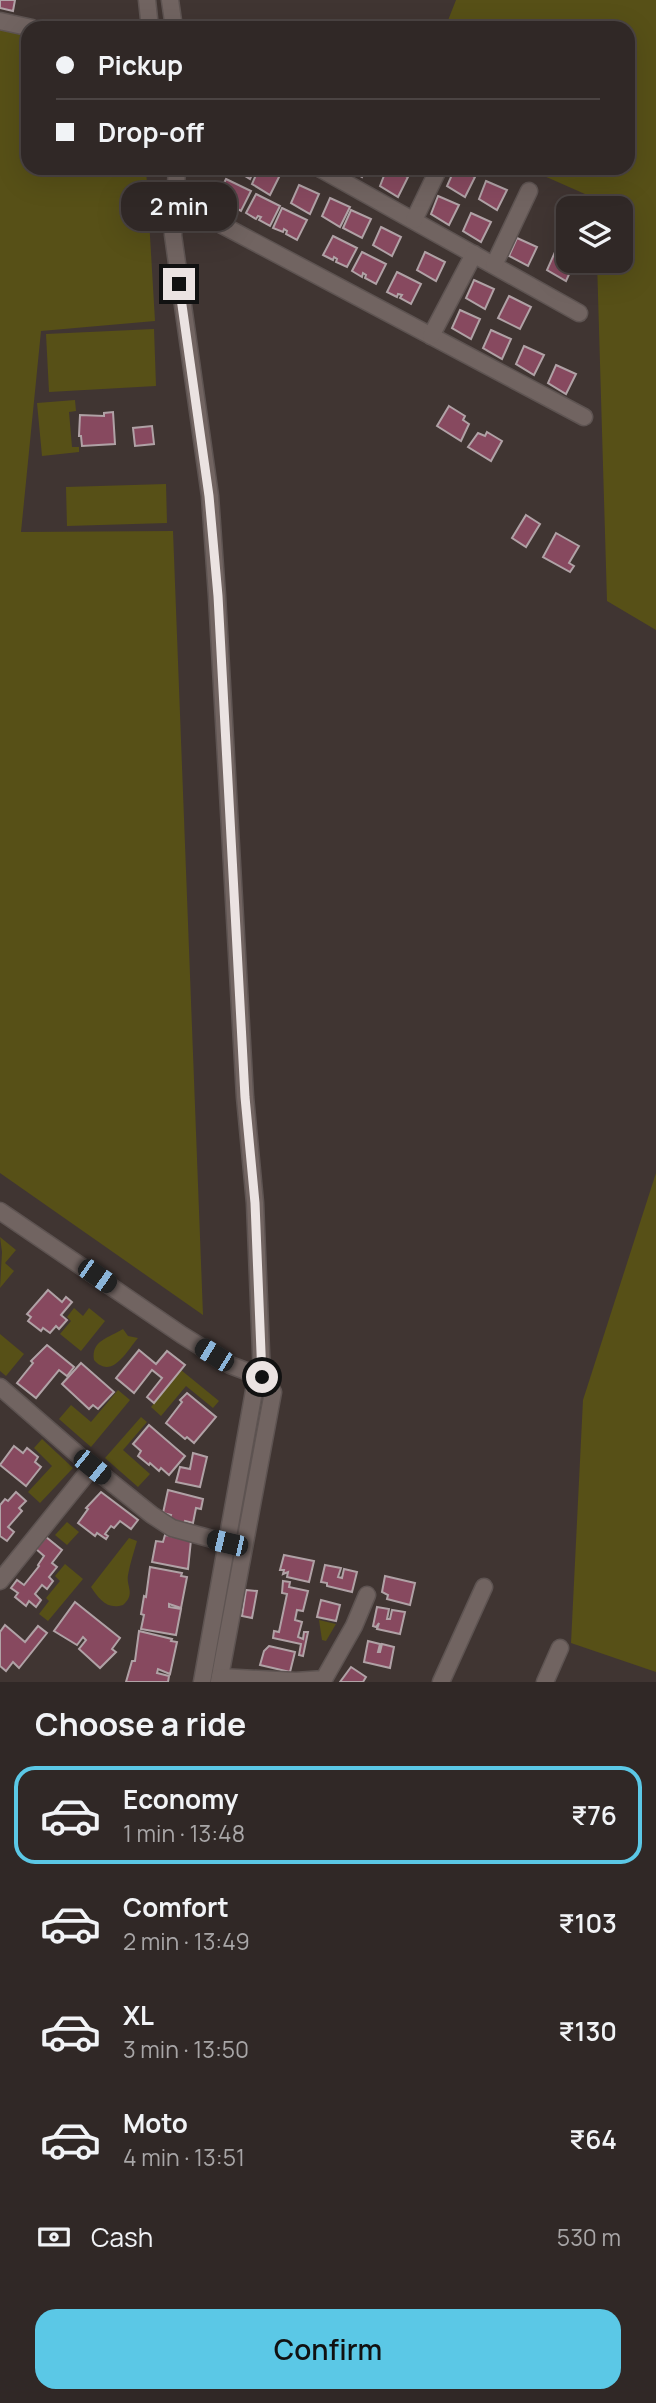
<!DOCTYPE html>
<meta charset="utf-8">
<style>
body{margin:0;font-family:Manrope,sans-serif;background:#38302e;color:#f1f3f6;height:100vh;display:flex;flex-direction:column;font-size:26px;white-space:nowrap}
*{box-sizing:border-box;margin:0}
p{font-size:23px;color:#a8a6a7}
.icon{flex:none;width:38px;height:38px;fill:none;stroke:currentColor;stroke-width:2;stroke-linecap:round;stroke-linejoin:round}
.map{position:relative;height:1682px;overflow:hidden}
.sheet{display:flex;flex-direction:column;background:#302826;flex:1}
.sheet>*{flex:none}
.top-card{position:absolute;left:21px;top:21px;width:614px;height:154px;border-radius:21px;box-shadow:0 7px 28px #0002,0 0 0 2px #4b4443;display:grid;align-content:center;height:154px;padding:0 35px;background:#302826}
.controls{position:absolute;left:556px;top:196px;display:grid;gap:14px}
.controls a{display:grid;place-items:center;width:77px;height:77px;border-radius:14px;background:#302826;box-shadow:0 7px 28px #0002,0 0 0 2px #4b4443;font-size:35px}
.end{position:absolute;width:32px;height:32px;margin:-16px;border:9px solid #ebe3e2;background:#111;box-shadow:0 0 0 4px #111}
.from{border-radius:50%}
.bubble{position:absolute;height:49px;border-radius:21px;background:#302826;box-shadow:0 7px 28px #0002,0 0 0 2px #4b4443;font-size:23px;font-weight:600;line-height:49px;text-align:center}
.car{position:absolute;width:21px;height:42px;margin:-21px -10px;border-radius:9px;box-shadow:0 0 5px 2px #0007;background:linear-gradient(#222 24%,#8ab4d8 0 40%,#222 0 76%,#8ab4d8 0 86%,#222 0)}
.top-card b{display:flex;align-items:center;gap:24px;height:66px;font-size:26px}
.top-card b+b{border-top:2px solid #4b4443}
.top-card i{width:18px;height:18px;background:#f1f3f6}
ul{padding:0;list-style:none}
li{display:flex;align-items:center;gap:21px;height:98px;margin:0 14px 10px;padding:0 21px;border:4px solid transparent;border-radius:21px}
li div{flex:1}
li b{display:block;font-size:26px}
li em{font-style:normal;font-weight:600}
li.current{border-color:#5bc8e6}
li>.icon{width:63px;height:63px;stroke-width:1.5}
h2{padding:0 35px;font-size:32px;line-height:84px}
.pay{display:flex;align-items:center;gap:18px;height:77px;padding:0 35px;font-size:26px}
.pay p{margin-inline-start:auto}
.primary-button{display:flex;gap:14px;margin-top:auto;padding:14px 35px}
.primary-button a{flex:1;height:80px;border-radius:21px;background:#5bc8e6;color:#111;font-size:28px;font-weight:600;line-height:80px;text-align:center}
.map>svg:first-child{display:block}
.grass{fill:#575017}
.building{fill:#87495f;stroke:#b0a2a6;stroke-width:2}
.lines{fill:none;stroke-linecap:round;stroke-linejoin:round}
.minor-casing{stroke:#5e5452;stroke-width:19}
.minor{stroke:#716461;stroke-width:16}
.route{stroke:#ebe3e2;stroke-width:9}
</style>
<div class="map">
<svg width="656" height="1682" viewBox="0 0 656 1682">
<rect width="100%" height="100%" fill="#403532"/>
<g class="grass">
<path d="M456 0H656V630L607 601 597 261H621V208H595L594 198 526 168H628V28H445Z"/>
<path d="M0 28 28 36V168H146L155 321 41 331 21 532 173 531 203 1315 0 1173Z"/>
<path d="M154 329 156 386 49 392 46 334Z"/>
<path d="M75 400 76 411 69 412 72 447H79V452L42 456 37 403Z"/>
<path d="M166 484 167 523 67 526 66 487Z"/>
<path d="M656 1173V1672L571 1643 583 1400Z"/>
<path d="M0 1237 16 1250 5 1263 14 1271 0 1288 2 1252Z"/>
<path d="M74 1308 83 1316 89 1308 105 1321 81 1351 60 1334 71 1321 67 1317Z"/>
<path d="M123 1329 128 1336 138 1338C126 1352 112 1380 94 1360 91 1340 109 1338 123 1329Z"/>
<path d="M0 1334 24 1354 6 1376 0 1371Z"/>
<path d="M181 1370 219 1401 213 1408 186 1386 161 1416 151 1407Z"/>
<path d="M118 1390 130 1400 91 1447 59 1419 71 1405 91 1422Z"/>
<path d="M141 1417 147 1422 123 1450 150 1474 138 1487 105 1458Z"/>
<path d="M42 1439 73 1468 40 1503 28 1492 52 1466 34 1448Z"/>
<path d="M67 1522 79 1532 67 1545 55 1535Z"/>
<path d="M129 1538 137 1541C134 1552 130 1563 128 1575 126 1587 136 1594 123 1605 107 1610 99 1599 91 1587Z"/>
<path d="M65 1564 83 1579 48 1621 39 1614 49 1601 46 1598 60 1581 55 1576Z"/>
<path d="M319 1620 336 1624 326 1641 322 1640Z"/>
</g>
<g class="building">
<path d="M0 0H15L13 11 0 8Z"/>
<path d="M232 168H255L250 179Z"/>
<path d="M259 168 280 175 270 195 252 184Z"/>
<path d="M347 168H366L362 177Z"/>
<path d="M387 168 408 177 398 197 380 186Z"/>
<path d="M455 168 475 177 465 197 447 186Z"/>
<path d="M226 179 251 191 241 211 230 205 231 203 228 201 226 204 216 199Z"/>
<path d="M486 181 507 190 497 210 479 199Z"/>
<path d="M299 185 319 194 310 214 291 203Z"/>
<path d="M256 194 280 206 270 226 259 220 261 217 258 216 256 219 246 213Z"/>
<path d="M438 196 459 205 449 225 431 214Z"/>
<path d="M330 198 350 207 340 227 322 216Z"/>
<path d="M282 208 307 220 297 240 286 234 287 231 284 229 283 232 273 228Z"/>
<path d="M351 210 371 219 362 238 343 228Z"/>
<path d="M471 213 491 222 481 242 463 231Z"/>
<path d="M381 227 401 237 392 256 373 245Z"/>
<path d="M333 236 357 248 347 267 336 262 337 259 334 257 333 260 323 255Z"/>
<path d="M517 238 537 247 528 266 509 256Z"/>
<path d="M362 252 386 264 376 284 365 278 366 275 363 273 362 277 352 271Z"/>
<path d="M425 252 445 262 436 281 417 270Z"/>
<path d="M555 252 569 258V261H575L566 281 547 270Z"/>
<path d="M397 272 421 284 411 304 400 298 402 295 398 294 397 297 387 292Z"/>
<path d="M474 280 494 289 485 309 466 298Z"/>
<path d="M509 296 531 307 520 329 498 318Z"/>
<path d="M460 310 480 319 471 339 452 328Z"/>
<path d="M491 330 511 339 502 359 483 348Z"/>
<path d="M524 346 544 355 534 375 516 364Z"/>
<path d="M556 365 576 374 566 394 548 383Z"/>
<path d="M449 406 465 416 463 420 469 424 461 441 437 426Z"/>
<path d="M113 412 115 444 82 446 81 436H79L80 415 104 416V413Z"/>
<path d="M152 426 154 444 135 446 133 428Z"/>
<path d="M487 432 502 441 491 461 468 447 478 433 485 436Z"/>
<path d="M526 515 540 524 526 547 512 538Z"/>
<path d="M556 533 579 546 569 563 574 566 570 572 543 557Z"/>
<path d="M48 1290 62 1302 66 1297 72 1302 61 1315 67 1320 59 1329 56 1326 50 1333 43 1328 41 1331 28 1321 31 1317 27 1314Z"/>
<path d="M47 1345 74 1367 67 1376 59 1370 36 1398 17 1383 33 1363 31 1361Z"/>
<path d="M139 1350 156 1364 167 1351 185 1365 154 1403 147 1397 162 1378 152 1370 134 1393 116 1378Z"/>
<path d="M81 1363 114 1392 98 1409 93 1405 89 1409 62 1384Z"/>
<path d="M187 1393 216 1417 194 1443 187 1437 185 1439 166 1423 182 1402 180 1400Z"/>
<path d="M149 1425 185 1456 169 1475 161 1468 159 1471 150 1463 149 1465 138 1456 141 1451 133 1444Z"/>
<path d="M14 1446 23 1453 27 1448 38 1457 35 1462 41 1467 26 1486 0 1465Z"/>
<path d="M193 1453 207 1457 200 1487 176 1482 180 1467 190 1469Z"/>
<path d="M168 1490 203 1499 201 1509 196 1508 193 1523 185 1521 184 1524 169 1521 171 1515 163 1513Z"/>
<path d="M16 1492 26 1501 19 1508 22 1511 8 1527 14 1532 7 1541 0 1536V1505L5 1499 8 1501Z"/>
<path d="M101 1492 138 1520 131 1529 120 1521 114 1528 111 1526 105 1534 108 1536 106 1539 97 1533 95 1536 78 1523 88 1509 86 1508Z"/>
<path d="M165 1535 191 1540 188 1569 152 1562 156 1541 163 1542Z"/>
<path d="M46 1537 62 1550 52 1563 57 1567 49 1577 53 1581 47 1589 42 1585 35 1594 41 1600 36 1607 29 1601 26 1606 15 1597 18 1593 11 1588 17 1580 24 1585 39 1566 38 1565 44 1556 36 1549Z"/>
<path d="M284 1555 314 1561 309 1582 287 1577 288 1572 283 1574 284 1570H280Z"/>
<path d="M325 1565 341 1568 338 1577 342 1578 344 1569 357 1572 352 1592 327 1586V1583L321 1582Z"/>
<path d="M150 1567 182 1573 181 1576 187 1577 181 1608 169 1604V1607L181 1609 176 1635 141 1629 144 1615 141 1614 144 1596 146 1597Z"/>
<path d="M385 1576 415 1583 410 1605 387 1599 388 1595 382 1592Z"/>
<path d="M283 1581 290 1582 289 1587 308 1591 303 1611 297 1610 295 1620 302 1622 298 1637 303 1639 304 1632H308L303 1656 299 1655 301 1644 273 1638 274 1631 279 1632 287 1594 282 1593Z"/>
<path d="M246 1590 257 1591 252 1618 242 1616Z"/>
<path d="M321 1600 340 1605 336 1621 317 1617Z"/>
<path d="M75 1602 120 1638 112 1649 116 1652 100 1668 79 1649 86 1640 83 1637 77 1645 54 1631Z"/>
<path d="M377 1607 389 1609 387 1619H390L392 1610 405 1612 400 1634 377 1629 379 1623 376 1627 373 1626Z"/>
<path d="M5 1625 25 1642 38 1626 47 1633 19 1668 13 1662 6 1671 0 1666V1632Z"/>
<path d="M139 1631 172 1639 171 1641 177 1642 170 1674 158 1669 157 1673 169 1676 168 1682H126L132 1661H135Z"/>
<path d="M368 1641 380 1644 378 1652H380L382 1644 394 1647 390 1668 364 1662Z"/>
<path d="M269 1646 295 1652 290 1672 260 1665 264 1651Z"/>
<path d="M351 1667 366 1677 363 1682H340Z"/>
</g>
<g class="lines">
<defs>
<g id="minor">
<path d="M147 0 150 28"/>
<path d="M170 0 174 28"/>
<path d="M0 21 32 28"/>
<path d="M177 168 173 235 210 496 217 596 245 1097 255 1203 262 1377 254 1391 202 1682"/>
<path d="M319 168 579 313"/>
<path d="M175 200 584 417"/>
<path d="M414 220 439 168"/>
<path d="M494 265 529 191"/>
<path d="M431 336 474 254"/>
<path d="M0 1211 182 1335 230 1365 262 1377 273 1392 219 1682"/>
<path d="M0 1387 92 1467"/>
<path d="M0 1581 92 1467 152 1515 172 1528 227 1543"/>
<path d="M220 1677 296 1681 324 1679 354 1626 367 1595"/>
<path d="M441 1682 484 1587"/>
<path d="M545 1682 560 1648"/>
</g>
</defs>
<use href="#minor" class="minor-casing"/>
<use href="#minor" class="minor"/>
</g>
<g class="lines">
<path class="route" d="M179 284 209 496 218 596 245 1097 255 1203 262 1377"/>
</g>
</svg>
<div class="controls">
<a><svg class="icon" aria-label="layers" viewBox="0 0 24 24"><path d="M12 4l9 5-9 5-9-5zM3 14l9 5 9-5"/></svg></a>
</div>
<i class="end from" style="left:262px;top:1377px"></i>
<i class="end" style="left:179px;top:284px"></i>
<div class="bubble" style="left:121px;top:182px;width:116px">2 min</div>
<i class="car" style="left:97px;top:1276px;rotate:125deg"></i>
<i class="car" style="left:214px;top:1355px;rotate:302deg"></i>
<i class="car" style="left:92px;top:1467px;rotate:129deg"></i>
<i class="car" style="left:227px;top:1543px;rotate:283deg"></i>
<div class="top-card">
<b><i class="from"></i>Pickup</b>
<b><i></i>Drop-off</b>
</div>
</div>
<section class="sheet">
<h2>Choose a ride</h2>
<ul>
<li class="current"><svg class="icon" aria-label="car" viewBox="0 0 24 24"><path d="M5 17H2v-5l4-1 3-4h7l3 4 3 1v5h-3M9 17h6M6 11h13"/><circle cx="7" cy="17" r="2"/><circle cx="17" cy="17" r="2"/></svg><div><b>Economy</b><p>1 min · 13:48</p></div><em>₹76</em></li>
<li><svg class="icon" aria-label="car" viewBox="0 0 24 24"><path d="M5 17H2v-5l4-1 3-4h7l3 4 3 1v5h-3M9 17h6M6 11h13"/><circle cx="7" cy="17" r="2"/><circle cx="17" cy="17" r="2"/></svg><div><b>Comfort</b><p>2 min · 13:49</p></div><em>₹103</em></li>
<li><svg class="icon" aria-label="car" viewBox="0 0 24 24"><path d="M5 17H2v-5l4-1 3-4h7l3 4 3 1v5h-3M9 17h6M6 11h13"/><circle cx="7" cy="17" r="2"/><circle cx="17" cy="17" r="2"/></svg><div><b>XL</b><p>3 min · 13:50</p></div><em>₹130</em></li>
<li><svg class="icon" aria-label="car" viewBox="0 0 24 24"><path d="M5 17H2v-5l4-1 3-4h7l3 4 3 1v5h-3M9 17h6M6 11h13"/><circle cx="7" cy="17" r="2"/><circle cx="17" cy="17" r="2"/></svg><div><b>Moto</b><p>4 min · 13:51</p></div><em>₹64</em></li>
</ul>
<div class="pay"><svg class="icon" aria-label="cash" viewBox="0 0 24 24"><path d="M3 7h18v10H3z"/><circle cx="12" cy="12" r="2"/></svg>Cash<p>530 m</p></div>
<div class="primary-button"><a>Confirm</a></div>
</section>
